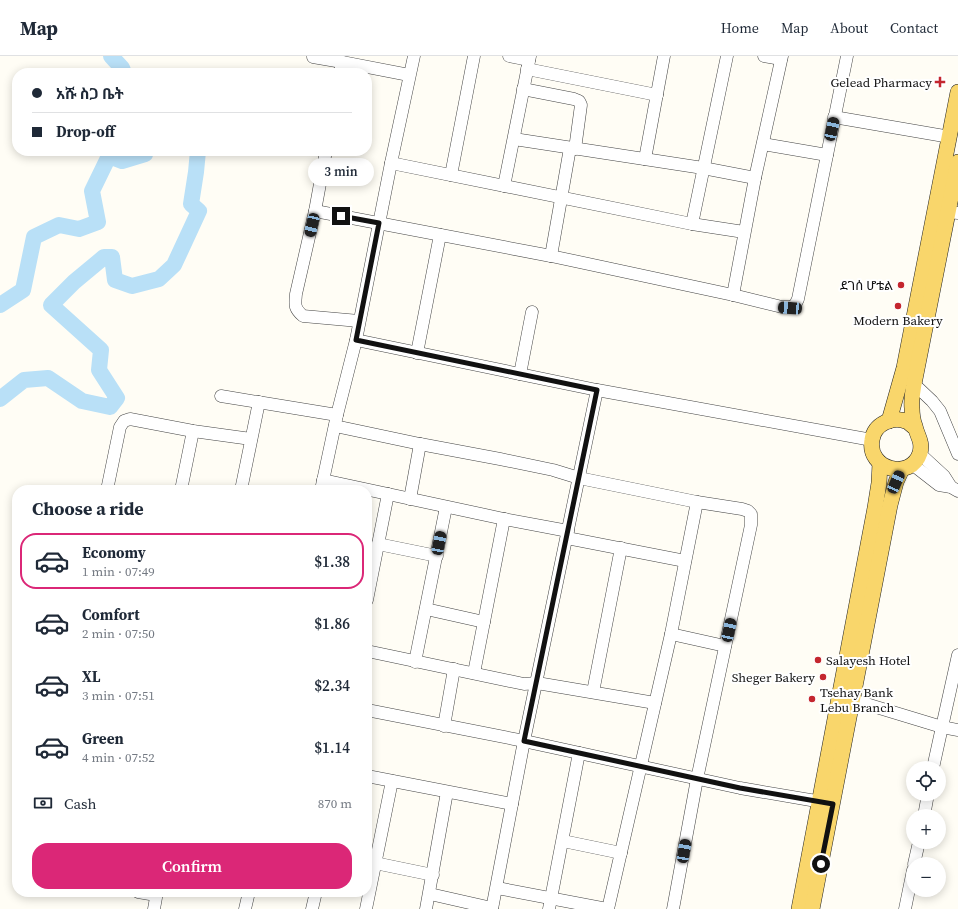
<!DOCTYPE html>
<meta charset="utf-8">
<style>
body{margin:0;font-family:"Source Serif 4","Noto Sans Ethiopic",serif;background:#f6f6f7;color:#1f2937;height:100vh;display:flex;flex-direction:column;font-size:15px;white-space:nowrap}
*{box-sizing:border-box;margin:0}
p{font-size:13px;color:#747a83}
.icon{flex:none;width:22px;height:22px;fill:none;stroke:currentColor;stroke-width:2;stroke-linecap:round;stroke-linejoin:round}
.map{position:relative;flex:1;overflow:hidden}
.side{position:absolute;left:12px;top:429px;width:360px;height:412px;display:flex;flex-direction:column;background:#fff;border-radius:16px;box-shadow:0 2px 10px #0003}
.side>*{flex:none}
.banner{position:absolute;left:12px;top:12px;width:360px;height:88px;border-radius:16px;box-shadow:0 2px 10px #0003;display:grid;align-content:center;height:88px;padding:0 20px;background:#fff}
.fabs{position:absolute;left:906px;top:705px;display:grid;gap:8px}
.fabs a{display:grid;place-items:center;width:40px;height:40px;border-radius:50%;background:#fff;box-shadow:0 2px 10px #0003;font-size:20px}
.end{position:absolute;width:18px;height:18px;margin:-9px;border:5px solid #111;background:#fff;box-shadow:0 0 0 2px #fff}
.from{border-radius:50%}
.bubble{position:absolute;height:28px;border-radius:14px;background:#fff;box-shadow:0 2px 10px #0003;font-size:13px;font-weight:600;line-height:28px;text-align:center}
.car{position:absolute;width:12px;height:24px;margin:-12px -6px;border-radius:5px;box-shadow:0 0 3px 1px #0007;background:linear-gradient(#222 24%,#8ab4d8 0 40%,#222 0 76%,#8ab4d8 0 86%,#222 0)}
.banner b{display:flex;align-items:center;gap:14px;height:38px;font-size:15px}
.banner b+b{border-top:1px solid #e0e1e3}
.banner i{width:10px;height:10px;background:#1f2937}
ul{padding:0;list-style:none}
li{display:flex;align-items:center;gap:12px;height:56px;margin:0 8px 6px;padding:0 12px;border:2px solid transparent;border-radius:16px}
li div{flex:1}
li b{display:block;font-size:15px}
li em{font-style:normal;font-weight:600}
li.on{border-color:#db2777}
li>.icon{width:36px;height:36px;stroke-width:1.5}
h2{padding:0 20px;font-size:18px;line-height:48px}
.pay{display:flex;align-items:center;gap:10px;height:44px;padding:0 20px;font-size:15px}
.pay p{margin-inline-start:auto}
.cta{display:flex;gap:8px;margin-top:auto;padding:8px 20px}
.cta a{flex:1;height:46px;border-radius:16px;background:#db2777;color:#fff;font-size:16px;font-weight:600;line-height:46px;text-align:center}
header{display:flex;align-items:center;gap:24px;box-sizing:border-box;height:56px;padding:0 20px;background:#fff;border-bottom:1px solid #e0e1e3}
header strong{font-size:19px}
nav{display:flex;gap:22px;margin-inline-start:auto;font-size:14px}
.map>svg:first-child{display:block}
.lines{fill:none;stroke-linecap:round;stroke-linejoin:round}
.river{stroke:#b9e0f7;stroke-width:16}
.minor-casing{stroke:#444;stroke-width:13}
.major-casing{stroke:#222;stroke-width:16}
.minor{stroke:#fff;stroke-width:12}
.major{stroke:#f9d66b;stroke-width:15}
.route{stroke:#111;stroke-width:5}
.poi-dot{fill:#c4262e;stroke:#fff;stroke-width:1.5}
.labels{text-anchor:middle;stroke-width:4;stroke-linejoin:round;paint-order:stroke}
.poi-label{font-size:13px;fill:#111;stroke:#fff;text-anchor:end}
</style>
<header>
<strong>Map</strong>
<nav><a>Home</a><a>Map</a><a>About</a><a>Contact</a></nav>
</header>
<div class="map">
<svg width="958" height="853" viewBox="0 0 958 853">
<rect width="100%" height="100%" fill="#fffdf5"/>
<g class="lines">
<g class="river">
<path d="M111 0 122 12 124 17"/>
<path d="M109 100 122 105 145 98V95"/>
<path d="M0 249 23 234 34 181 59 169 79 173 98 166 92 135 109 100V95"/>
<path d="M0 343 24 324 48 322 82 345 110 351 117 342 99 314 101 294 51 249 74 226 104 201H112L115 224 132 230 159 223 174 209 199 155 191 148 196 116 198 95"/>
</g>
<defs>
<g id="minor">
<path d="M509 0 529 4"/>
<path d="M764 0 781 3"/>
<path d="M313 1 342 6"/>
<path d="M527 13 657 39"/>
<path d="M340 17 342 6 409 19"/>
<path d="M523 33 574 43 579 45 581 49 575 93"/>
<path d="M834 61 950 81"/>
<path d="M514 83 703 112 755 122"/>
<path d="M763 88 827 99"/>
<path d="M326 95 315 155 296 238C295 249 294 252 303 260L359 265"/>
<path d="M645 103 664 0"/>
<path d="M391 107 692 168 744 176"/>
<path d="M451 119 474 0"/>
<path d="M504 130 530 0"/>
<path d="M315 155 551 200 733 239 782 251H790L795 249 798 243 847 0"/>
<path d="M948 156 958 157"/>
<path d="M692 168 727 0"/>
<path d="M551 200 570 92"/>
<path d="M733 239 755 122 782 0"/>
<path d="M356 284 597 334 872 384"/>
<path d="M417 297 440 179"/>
<path d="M520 318 532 256"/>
<path d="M914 328 932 345 940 355 958 398"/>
<path d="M221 340 337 359"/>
<path d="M335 370 420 388 500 403 553 414 579 422 697 446 742 453 748 455 751 458V469L697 723 673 853"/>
<path d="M919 397 944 420 951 431"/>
<path d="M912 408 939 429 951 431 958 435"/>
<path d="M323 424 504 463 568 475"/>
<path d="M107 434 120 371 124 365 130 363 193 375 251 383"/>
<path d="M181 434 193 375"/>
<path d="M241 434 259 346"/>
<path d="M321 434 337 359 356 284 391 107 414 0"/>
<path d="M410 443 420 388"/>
<path d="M567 482 685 505"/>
<path d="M378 488 437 500"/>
<path d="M367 544 388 438"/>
<path d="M426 553 484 566"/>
<path d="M671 578 725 590"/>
<path d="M367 595 524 628 537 627 655 647"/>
<path d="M958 599 942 671 958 674"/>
<path d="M415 606 446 451"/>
<path d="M474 617 504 463"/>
<path d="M593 636 621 492"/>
<path d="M853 644 942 671 933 712"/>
<path d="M367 654 524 685 740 732 828 747"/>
<path d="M444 670 454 613"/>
<path d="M367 720 512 748"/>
<path d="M924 760 928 738"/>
<path d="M563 785 621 797"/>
<path d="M375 807 433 819"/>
<path d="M914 808 919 786"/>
<path d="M497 832 607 853"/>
<path d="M138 836 156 839"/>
<path d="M430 838 492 852"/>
<path d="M154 853 157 836"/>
<path d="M245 853 249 836"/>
<path d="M312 853 316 836"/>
<path d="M366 853 392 725"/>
<path d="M426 853 447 736"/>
<path d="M492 853 524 685 597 334"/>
<path d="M549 853 579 697"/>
<path d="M608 853 671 578 697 446"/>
<path d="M905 853 913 814"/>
</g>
<g id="major">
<path d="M889 365 904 312 958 36"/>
<path d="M915 372C913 370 910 368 908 366 893 359 874 368 872 384 867 414 911 425 920 397 923 385 917 380 915 370 913 365 912 358 912 352 911 344 913 335 914 328L958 106"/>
<path d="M799 853 875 452 879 427 880 407"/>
<path d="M812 853 890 449 896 426 902 413"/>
</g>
</defs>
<use href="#minor" class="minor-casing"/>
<use href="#major" class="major-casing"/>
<use href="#minor" class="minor"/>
<use href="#major" class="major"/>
</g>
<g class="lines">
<path class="route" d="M341 160 379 167 356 284 597 334 524 685 740 732 833 748 821 808"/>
</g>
<g class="poi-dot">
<path d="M938 20h4v4h4v4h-4v4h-4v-4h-4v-4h4z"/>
<circle cx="901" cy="229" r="4"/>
<circle cx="898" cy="250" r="4"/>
<circle cx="818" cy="604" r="4"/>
<circle cx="823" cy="621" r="4"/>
<circle cx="812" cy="643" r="4"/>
</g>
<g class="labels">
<g class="poi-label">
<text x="932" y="31">Gelead Pharmacy</text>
<text x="893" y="234">ደገሰ ሆቴል</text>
<text x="898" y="269" text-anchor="middle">Modern Bakery</text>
<text x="826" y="609" text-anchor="start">Salayesh Hotel</text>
<text x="815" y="626">Sheger Bakery</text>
<text x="820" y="641" text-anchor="start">Tsehay Bank<tspan x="820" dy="15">Lebu Branch</tspan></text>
</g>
</g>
</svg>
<div class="fabs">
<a><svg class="icon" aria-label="locate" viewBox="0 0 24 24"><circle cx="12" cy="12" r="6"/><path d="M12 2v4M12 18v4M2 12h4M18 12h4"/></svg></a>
<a>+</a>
<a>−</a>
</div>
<i class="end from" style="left:821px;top:808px"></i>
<i class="end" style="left:341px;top:160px"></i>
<div class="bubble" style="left:308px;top:102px;width:66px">3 min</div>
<i class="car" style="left:832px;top:73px;rotate:12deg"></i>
<i class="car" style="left:312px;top:169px;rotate:193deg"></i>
<i class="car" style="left:790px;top:252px;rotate:274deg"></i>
<i class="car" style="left:896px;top:426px;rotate:24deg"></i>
<i class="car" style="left:439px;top:487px;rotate:11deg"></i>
<i class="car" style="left:729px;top:574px;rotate:12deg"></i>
<i class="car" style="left:684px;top:795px;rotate:10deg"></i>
<div class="banner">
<b><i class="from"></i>አሹ ስጋ ቤት</b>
<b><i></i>Drop-off</b>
</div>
<section class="side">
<h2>Choose a ride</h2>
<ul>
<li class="on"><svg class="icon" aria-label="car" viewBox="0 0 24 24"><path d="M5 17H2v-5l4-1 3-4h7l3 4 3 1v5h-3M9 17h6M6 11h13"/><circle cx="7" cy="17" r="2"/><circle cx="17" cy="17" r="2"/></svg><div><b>Economy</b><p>1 min · 07:49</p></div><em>$1.38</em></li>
<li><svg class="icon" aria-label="car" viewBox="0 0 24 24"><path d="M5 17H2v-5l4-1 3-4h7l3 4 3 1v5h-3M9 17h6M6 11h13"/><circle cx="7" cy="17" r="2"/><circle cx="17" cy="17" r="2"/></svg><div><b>Comfort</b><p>2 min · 07:50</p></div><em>$1.86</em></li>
<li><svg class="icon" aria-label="car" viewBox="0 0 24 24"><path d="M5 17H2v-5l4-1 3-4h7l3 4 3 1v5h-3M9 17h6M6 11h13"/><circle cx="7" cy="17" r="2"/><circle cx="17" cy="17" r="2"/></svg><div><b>XL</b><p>3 min · 07:51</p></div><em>$2.34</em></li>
<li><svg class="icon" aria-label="car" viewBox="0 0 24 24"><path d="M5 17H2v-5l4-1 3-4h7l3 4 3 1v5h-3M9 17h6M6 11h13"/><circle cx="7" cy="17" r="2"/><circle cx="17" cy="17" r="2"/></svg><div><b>Green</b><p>4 min · 07:52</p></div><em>$1.14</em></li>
</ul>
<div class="pay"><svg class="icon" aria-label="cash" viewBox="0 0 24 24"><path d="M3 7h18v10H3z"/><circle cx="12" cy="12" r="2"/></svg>Cash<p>870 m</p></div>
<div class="cta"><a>Confirm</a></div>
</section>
</div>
